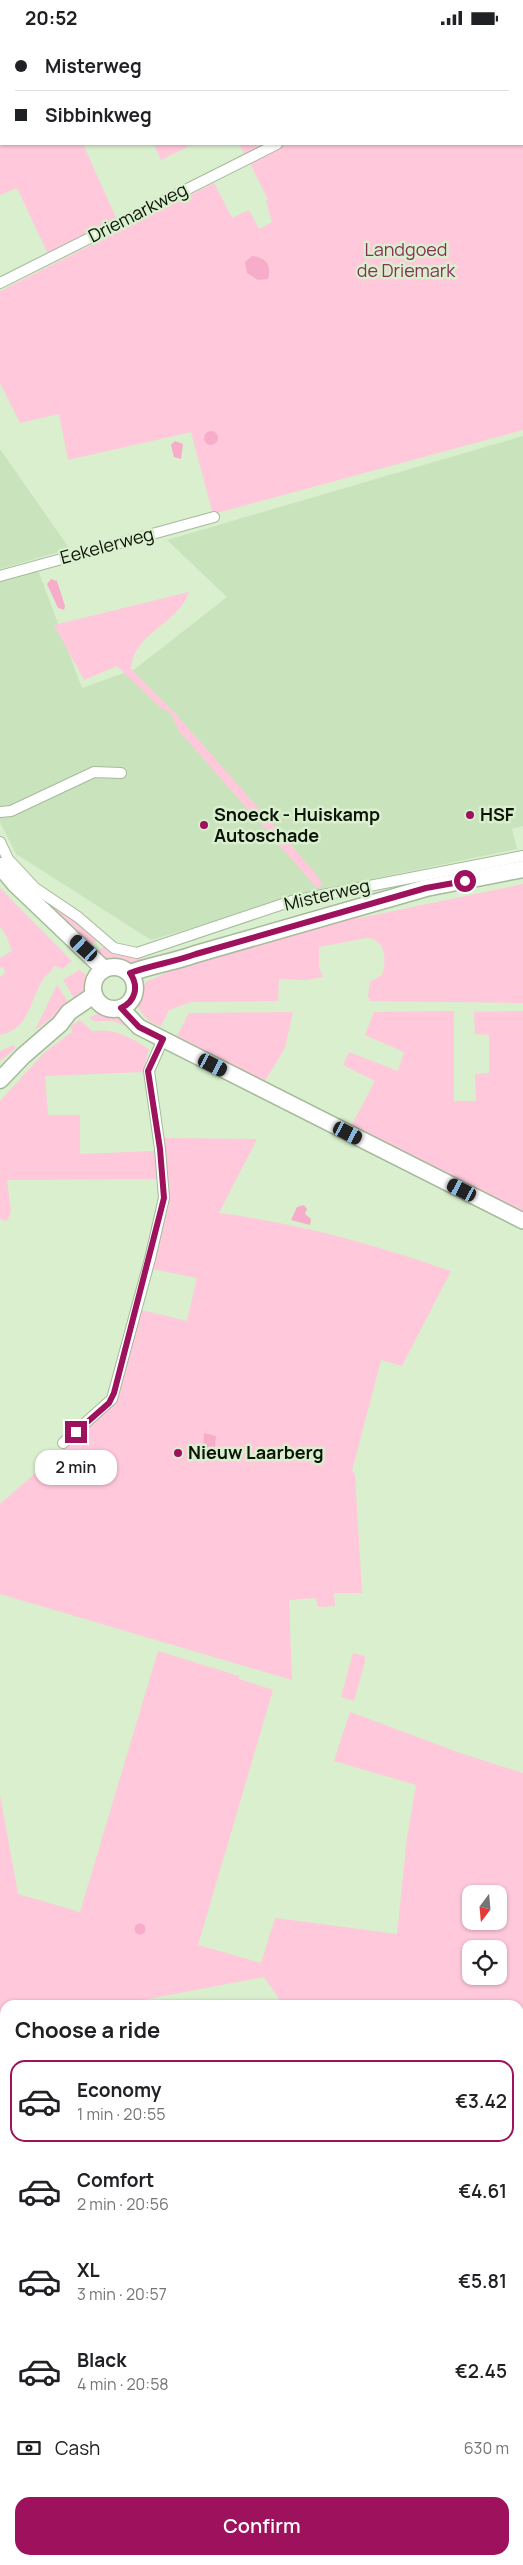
<!DOCTYPE html>
<meta charset="utf-8">
<style>
body{margin:0;font-family:Manrope,sans-serif;background:#f6f6f6;color:#202124;height:100vh;display:flex;flex-direction:column;font-size:19px;white-space:nowrap}
*{box-sizing:border-box;margin:0}
p{font-size:16px;color:#757577}
.icon{flex:none;width:28px;height:28px;fill:none;stroke:currentColor;stroke-width:2;stroke-linecap:round;stroke-linejoin:round}
.map{position:relative;flex:1;overflow:hidden}
.side{position:absolute;left:0px;top:1965px;width:524px;height:565px;display:flex;flex-direction:column;background:#fff;border-radius:15px 15px 0 0;box-shadow:0 1px 4px #0004}
.side>*{flex:none}
.hud{position:absolute;left:0px;top:0px;width:524px;height:110px;box-shadow:0 1px 4px #0004;display:grid;align-content:center;height:110px;padding:0 15px;background:#fff}
.needle{width:32px;rotate:196deg}
.tools{position:absolute;left:462px;top:1850px;display:grid;gap:10px}
.tools a{display:grid;place-items:center;width:45px;height:45px;border-radius:10px;background:#fff;box-shadow:0 1px 4px #0004;font-size:25px}
.end{position:absolute;width:22px;height:22px;margin:-11px;border:6px solid #9e115d;background:#fff;box-shadow:0 0 0 2px #fff}
.from{border-radius:50%}
.bubble{position:absolute;height:35px;border-radius:15px;background:#fff;box-shadow:0 1px 4px #0004;font-size:16px;font-weight:600;line-height:35px;text-align:center}
.car{position:absolute;width:15px;height:30px;margin:-15px -8px;border-radius:6px;box-shadow:0 0 4px 1px #0007;background:linear-gradient(#222 24%,#8ab4d8 0 40%,#222 0 76%,#8ab4d8 0 86%,#222 0)}
.hud b{display:flex;align-items:center;gap:18px;height:48px;font-size:19px}
.hud b+b{border-top:1px solid #e0e0e0}
.hud i{width:12px;height:12px;background:#202124}
ul{padding:0;list-style:none}
li{display:flex;align-items:center;gap:15px;height:82px;margin:0 10px 8px;padding:0 5px;border:2px solid transparent;border-radius:15px}
li div{flex:1}
li b{display:block;font-size:19px}
li em{font-style:normal;font-weight:600}
li.active{border-color:#9e115d}
li>.icon{width:45px;height:45px;stroke-width:1.5}
h2{padding:0 15px;font-size:22px;line-height:60px}
.pay{display:flex;align-items:center;gap:12px;height:55px;padding:0 15px;font-size:19px}
.pay p{margin-inline-start:auto}
.action{display:flex;gap:10px;margin-top:auto;padding:10px 15px}
.action a{flex:1;height:58px;border-radius:15px;background:#9e115d;color:#fff;font-size:20px;font-weight:600;line-height:58px;text-align:center}
.status{display:flex;justify-content:space-between;align-items:center;height:35px;padding:0 25px;background:#fff;direction:ltr}
.status svg{height:14px;fill:currentColor}
.map>svg:first-child{display:block}
.built{fill:#c9e4bd}
.green{fill:#ffc8db;fill-rule:evenodd}
.water{fill:#f7adc9}
.lines{fill:none;stroke-linecap:round;stroke-linejoin:round}
.minor-casing{stroke:#a5ba9b;stroke-width:12}
.secondary-casing{stroke:#a5ba9b;stroke-width:18}
.primary-casing{stroke:#a5ba9b;stroke-width:19}
.minor{stroke:#fff;stroke-width:10}
.secondary{stroke:#fff;stroke-width:15}
.primary{stroke:#fff;stroke-width:16}
.route{stroke:#9e115d;stroke-width:6}
.poi-dot{fill:#9e115d;stroke:#d9efce;stroke-width:2}
.labels{text-anchor:middle;stroke-width:5;stroke-linejoin:round;paint-order:stroke}
.street-label{font-size:18px;fill:#0c1308;stroke:#d9efce}
.park-label{font-size:18px;fill:#863258;stroke:#d9efce}
.poi-label{font-size:18px;font-weight:bold;fill:#0c1308;stroke:#d9efce;text-anchor:start}
</style>
<div class="status"><b>20:52</b><svg viewBox="0 0 49 12"><path d="M0 12V9h3v3zM5 12V6h3v6zM10 12V3h3v9zM15 12V0h3v12zM26 1h20v11H26zM47 4h2v5h-2z"/></svg></div>
<div class="map">
<svg width="523" height="2530" viewBox="0 0 523 2530">
<rect width="100%" height="100%" fill="#d9efce"/>
<g class="built">
<path d="M523 401V791L512 794 517 814 324 854 151 905 16 819 0 787V546L38 535 82 653 135 634 227 562 167 505Z"/>
<path d="M0 414 69 513V514L0 534Z"/>
</g>
<g class="green">
<path d="M0 0H405L406 1H1V109H83L117 185 48 219 17 153 0 160Z"/>
<path d="M499 0H523V395L213 479 191 397 68 425 59 379 20 388 0 348V256L214 148 232 183 249 175 259 194 272 187 266 166 268 165 249 126 283 109H522V1H496Z"/>
<path d="M154 109H193L161 125Z"/>
<path d="M239 109H272L246 122Z"/>
<path d="M189 557C177 591 134 596 131 634L175 678 310 832 323 849 317 853 179 696 170 677 162 674 117 631 84 645 54 590Z"/>
<path d="M523 849V968L370 966 368 961 370 947 382 940C387 925 386 903 366 903L319 912V933L323 942 307 945 279 944 278 966 191 967 169 975 161 991C150 989 142 980 137 970L140 956 146 947 182 931 355 877 360 883Z"/>
<path d="M0 853 72 926 62 934 54 931C51 938 45 940 42 946 29 968 29 994 0 1000V942L5 938 4 933 0 932V923L12 916 6 900 0 892Z"/>
<path d="M44 866 67 880 97 905 90 912Z"/>
<path d="M104 911C118 919 132 925 149 923L137 932 110 928 97 917Z"/>
<path d="M79 935 85 939C89 951 84 959 77 968L63 945Z"/>
<path d="M57 950 70 970 35 995Z"/>
<path d="M454 976V1066H476L475 1039 489 1038V1000L475 999 474 977 523 976V1178L351 1091 375 1046 343 1030 349 1017 398 1036 404 1017 365 1000 374 977Z"/>
<path d="M293 977 285 1013 265 1046 177 1001 189 978Z"/>
<path d="M97 979 117 982 139 997 114 986H94L89 983Z"/>
<path d="M80 985 92 996C116 993 129 1002 149 1014L143 1037 45 1041 48 1080H80V1119L154 1116 157 1144 7 1145 11 1176 7 1186 0 1184V1066L44 1018 72 997 71 991Z"/>
<path d="M14 1010 15 1014 0 1026V1016Z"/>
<path d="M162 1103 257 1104 219 1178C298 1188 375 1210 451 1236L402 1331 381 1325 352 1436 355 1439 362 1558H334L335 1571 318 1572 316 1563 289 1565 292 1645 0 1559V1469L114 1369 119 1361 141 1275 187 1286 197 1243 152 1234 169 1170Z"/>
<path d="M158 1616 239 1641V1644L273 1655 198 1910 261 1928 275 1883 397 1899 407 1803 416 1750 334 1726 350 1677 463 1719 523 1738V2530L399 2529 401 2525H519V1970H283L264 1942 116 1970H75V1966L56 1970H5V1980H0V1760L18 1859 80 1877ZM471 1859H499V1886H471ZM471 1914H499V1941H471Z"/>
<path d="M353 1618 365 1621V1626L354 1666 341 1662Z"/>
<path d="M0 2158 5 2178V2257L0 2258Z"/>
<rect x="130" y="2525" width="166" height="5"/>
</g>
<g class="water">
<path d="M252 221C266 223 272 230 268 244L258 245 247 238 245 227Z"/>
<circle cx="211" cy="403" r="7"/>
<path d="M175 406 183 409 181 424 174 422 171 410Z"/>
<path d="M51 544 57 546 65 571 64 575 58 573 47 549Z"/>
<path d="M304 1170 307 1174 305 1179 311 1184 310 1190 291 1185 297 1172Z"/>
<path d="M204 1398 216 1401 215 1412 209 1420 203 1416Z"/>
<circle cx="140" cy="1894" r="5.5"/>
</g>
<g class="lines">
<defs>
<g id="minor">
<path d="M491 1 494 0"/>
<path d="M0 248 277 109"/>
<path d="M0 541 214 482"/>
<path d="M0 777 11 776 94 737 121 738"/>
<path d="M0 807 8 824 35 853 78 882 114 913 137 918 292 866 523 821"/>
<path d="M63 1408 112 1364 150 1224 164 1163 160 1114 149 1036 163 1004"/>
</g>
<path id="secondary" d="M121 973 139 992 523 1186"/>
<g id="primary">
<path d="M0 831 15 849 104 934"/>
<circle cx="114" cy="953" r="21"/>
<path d="M130 938C152 930 174 927 196 919L426 853 523 834"/>
<path d="M0 1045 23 1021 60 989 69 977 94 960"/>
</g>
</defs>
<use href="#minor" class="minor-casing"/>
<use href="#secondary" class="secondary-casing"/>
<use href="#primary" class="primary-casing"/>
<use href="#minor" class="minor"/>
<use href="#secondary" class="secondary"/>
<use href="#primary" class="primary"/>
</g>
<g class="lines">
<path class="route" d="M76 1397 109 1368 114 1358 164 1163 160 1114 148 1036 163 1004 139 992 121 973C136 966 139 951 130 938 152 930 174 927 196 919L426 853 465 846"/>
</g>
<g class="poi-dot">
<circle cx="470" cy="780" r="5"/>
<circle cx="204" cy="790" r="5"/>
<circle cx="178" cy="1418" r="5"/>
</g>
<g class="labels">
<g class="street-label">
<text transform="translate(138 178) rotate(-27)" y="6">Driemarkweg</text>
<text transform="translate(107 511) rotate(-15)" y="6">Eekelerweg</text>
<text transform="translate(327 860) rotate(-13)" y="6">Misterweg</text>
</g>
<g class="park-label">
<text x="406" y="221">Landgoed<tspan x="406" dy="21">de Driemark</tspan></text>
</g>
<g class="poi-label">
<text x="214" y="786">Snoeck - Huiskamp<tspan x="214" dy="21">Autoschade</tspan></text>
<text x="480" y="786">HSF</text>
<text x="188" y="1424">Nieuw Laarberg</text>
</g>
</g>
</svg>
<div class="tools">
<a><svg class="needle" viewBox="-14 -14 28 28"><path d="M0-13l5 13h-10z" fill="#e53935"/><path d="M0 13l5-13h-10z" fill="#757577"/></svg></a>
<a><svg class="icon" aria-label="locate" viewBox="0 0 24 24"><circle cx="12" cy="12" r="6"/><path d="M12 2v4M12 18v4M2 12h4M18 12h4"/></svg></a>
</div>
<i class="end from" style="left:465px;top:846px"></i>
<i class="end" style="left:76px;top:1397px"></i>
<div class="bubble" style="left:35px;top:1415px;width:82px">2 min</div>
<i class="car" style="left:84px;top:913px;rotate:312deg"></i>
<i class="car" style="left:213px;top:1030px;rotate:117deg"></i>
<i class="car" style="left:348px;top:1098px;rotate:117deg"></i>
<i class="car" style="left:462px;top:1155px;rotate:297deg"></i>
<div class="hud">
<b><i class="from"></i>Misterweg</b>
<b><i></i>Sibbinkweg</b>
</div>
<section class="side">
<h2>Choose a ride</h2>
<ul>
<li class="active"><svg class="icon" aria-label="car" viewBox="0 0 24 24"><path d="M5 17H2v-5l4-1 3-4h7l3 4 3 1v5h-3M9 17h6M6 11h13"/><circle cx="7" cy="17" r="2"/><circle cx="17" cy="17" r="2"/></svg><div><b>Economy</b><p>1 min · 20:55</p></div><em>€3.42</em></li>
<li><svg class="icon" aria-label="car" viewBox="0 0 24 24"><path d="M5 17H2v-5l4-1 3-4h7l3 4 3 1v5h-3M9 17h6M6 11h13"/><circle cx="7" cy="17" r="2"/><circle cx="17" cy="17" r="2"/></svg><div><b>Comfort</b><p>2 min · 20:56</p></div><em>€4.61</em></li>
<li><svg class="icon" aria-label="car" viewBox="0 0 24 24"><path d="M5 17H2v-5l4-1 3-4h7l3 4 3 1v5h-3M9 17h6M6 11h13"/><circle cx="7" cy="17" r="2"/><circle cx="17" cy="17" r="2"/></svg><div><b>XL</b><p>3 min · 20:57</p></div><em>€5.81</em></li>
<li><svg class="icon" aria-label="car" viewBox="0 0 24 24"><path d="M5 17H2v-5l4-1 3-4h7l3 4 3 1v5h-3M9 17h6M6 11h13"/><circle cx="7" cy="17" r="2"/><circle cx="17" cy="17" r="2"/></svg><div><b>Black</b><p>4 min · 20:58</p></div><em>€2.45</em></li>
</ul>
<div class="pay"><svg class="icon" aria-label="cash" viewBox="0 0 24 24"><path d="M3 7h18v10H3z"/><circle cx="12" cy="12" r="2"/></svg>Cash<p>630 m</p></div>
<div class="action"><a>Confirm</a></div>
</section>
</div>
